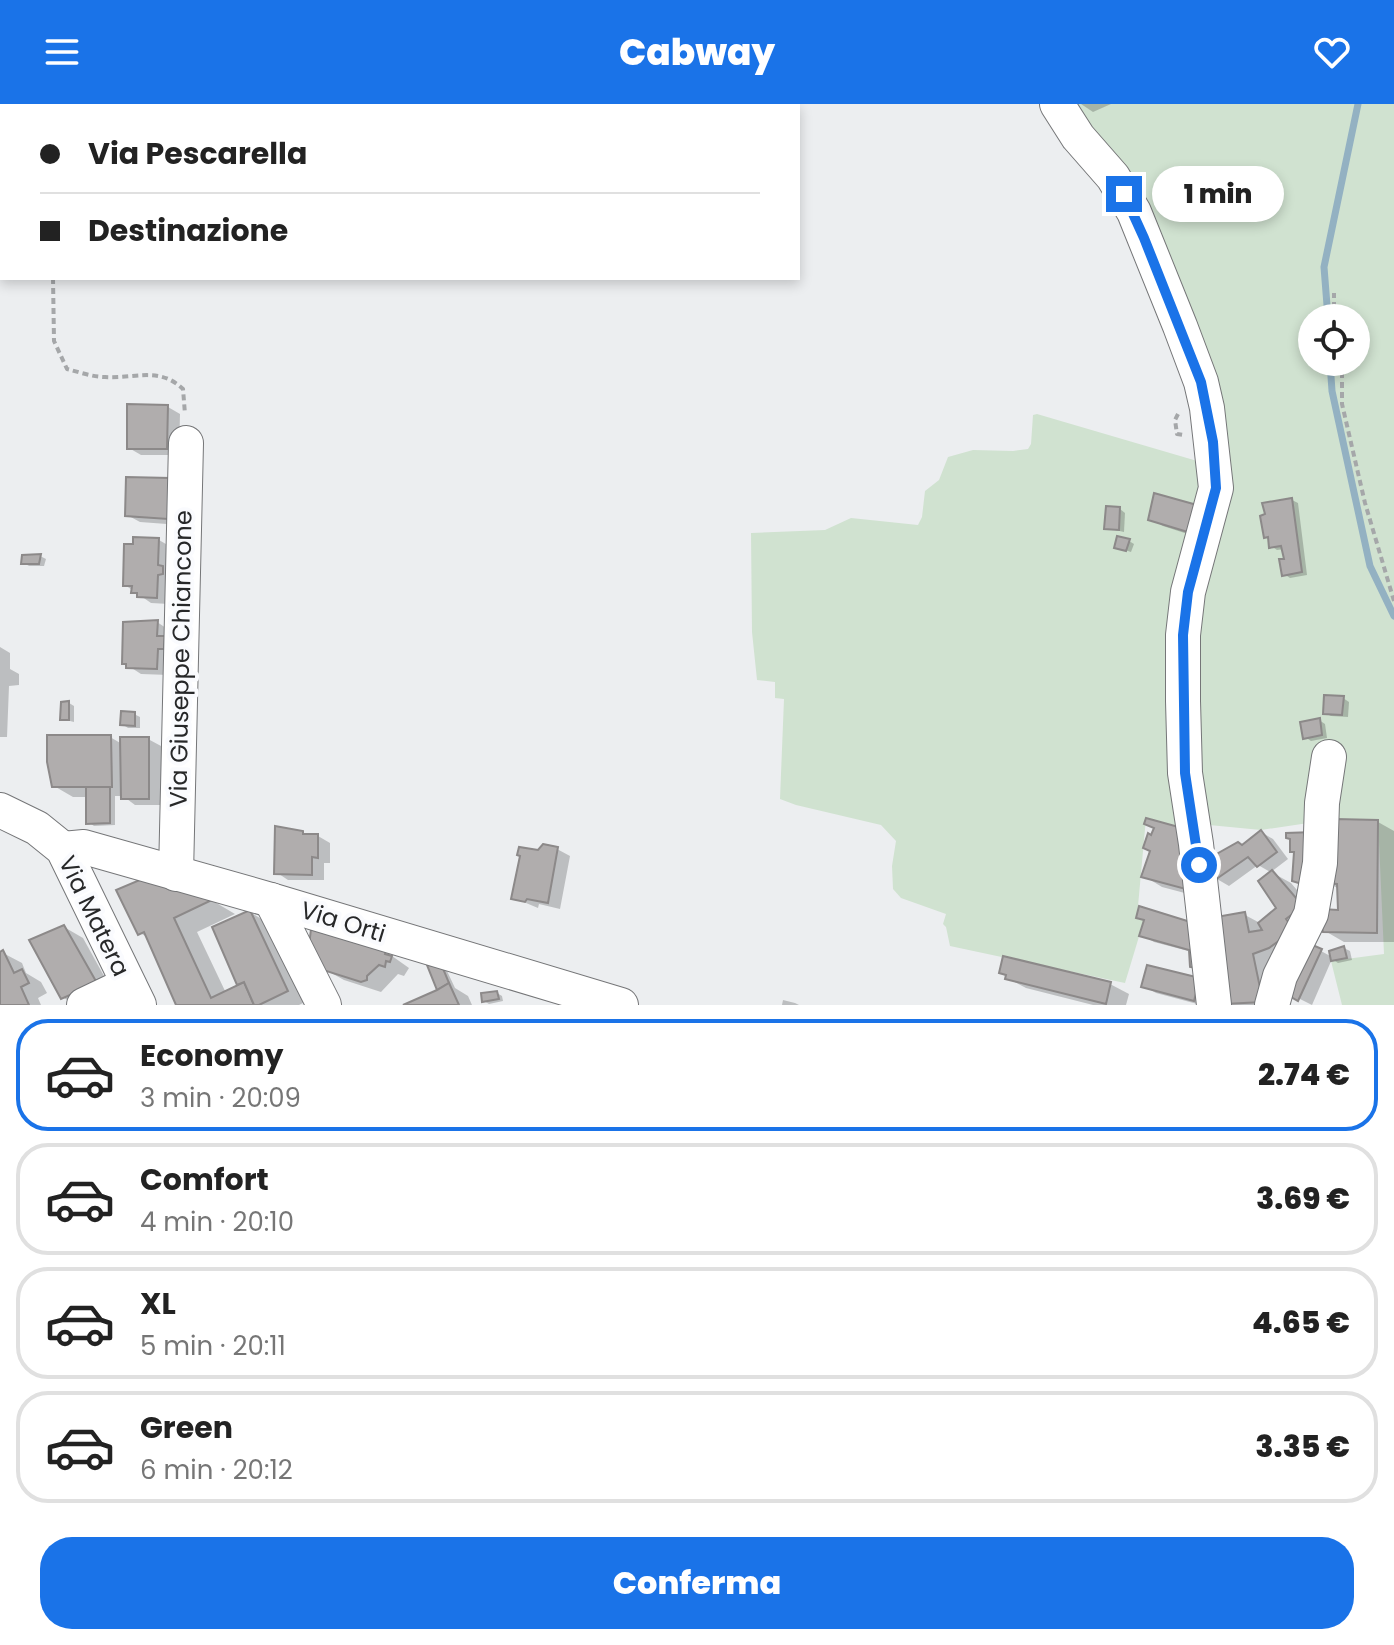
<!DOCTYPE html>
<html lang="it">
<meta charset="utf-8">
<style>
body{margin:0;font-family:Poppins,sans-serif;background:#f2f2f2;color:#222;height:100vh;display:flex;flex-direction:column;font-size:30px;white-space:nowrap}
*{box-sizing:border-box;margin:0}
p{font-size:26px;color:#767676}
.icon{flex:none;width:44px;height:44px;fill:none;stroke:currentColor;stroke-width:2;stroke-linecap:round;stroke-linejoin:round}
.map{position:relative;height:901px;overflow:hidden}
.panel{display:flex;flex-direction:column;background:#fff;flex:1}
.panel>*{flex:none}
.banner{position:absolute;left:0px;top:0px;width:800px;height:176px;box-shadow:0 4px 12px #0003;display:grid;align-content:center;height:176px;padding:0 40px;background:#fff}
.buttons{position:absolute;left:1298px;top:200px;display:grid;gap:16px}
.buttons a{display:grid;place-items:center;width:72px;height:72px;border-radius:50%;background:#fff;box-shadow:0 4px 12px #0003;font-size:40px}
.end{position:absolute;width:36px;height:36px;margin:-18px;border:10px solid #1a73e8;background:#fff;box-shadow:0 0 0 4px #fff}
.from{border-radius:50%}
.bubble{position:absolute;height:56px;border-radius:28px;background:#fff;box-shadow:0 4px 12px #0003;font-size:26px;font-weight:800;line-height:56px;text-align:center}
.banner b{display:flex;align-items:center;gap:28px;height:76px;font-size:30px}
.banner b+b{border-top:2px solid #e0e0e0}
.banner i{width:20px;height:20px;background:#222}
ul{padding:14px 0 0;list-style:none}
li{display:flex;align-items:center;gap:24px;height:112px;margin:0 16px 12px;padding:0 24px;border:4px solid #e0e0e0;border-radius:32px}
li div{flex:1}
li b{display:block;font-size:30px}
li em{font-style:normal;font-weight:800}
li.on{border-color:#1a73e8}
li>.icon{width:72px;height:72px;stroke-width:1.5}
.button{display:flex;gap:16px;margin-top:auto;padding:16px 40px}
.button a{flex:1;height:92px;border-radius:32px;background:#1a73e8;color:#fff;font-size:32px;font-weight:800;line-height:92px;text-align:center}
header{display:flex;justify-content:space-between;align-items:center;height:104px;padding:0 40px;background:#1a73e8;color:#fff;font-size:36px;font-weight:800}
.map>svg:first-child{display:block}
.green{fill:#d0e2d0;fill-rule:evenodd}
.shadow{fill:#0003}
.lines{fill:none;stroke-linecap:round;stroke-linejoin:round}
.stream{stroke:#93b1c2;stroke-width:7}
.building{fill:#b0adad;stroke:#8c8989;stroke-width:2}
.minor-casing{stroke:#757678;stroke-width:36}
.path{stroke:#a5a7a9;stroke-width:4;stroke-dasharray:6 4;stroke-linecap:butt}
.minor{stroke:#fff;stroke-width:34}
.route{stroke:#1a73e8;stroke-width:10}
.labels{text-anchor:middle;stroke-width:8;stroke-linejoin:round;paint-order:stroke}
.street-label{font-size:24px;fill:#272829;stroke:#fafbfe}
</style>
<header><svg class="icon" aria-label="menu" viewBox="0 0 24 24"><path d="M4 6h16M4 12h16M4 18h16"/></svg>Cabway<svg class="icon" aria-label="heart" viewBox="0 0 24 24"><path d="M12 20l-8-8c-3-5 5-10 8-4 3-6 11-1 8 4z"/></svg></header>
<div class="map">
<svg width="1394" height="901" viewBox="0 0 1394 901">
<rect width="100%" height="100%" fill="#eceef0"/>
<g class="green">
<path d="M1068 0H1394V901H1342L1331 857 1384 850 1378 716 1335 715 1261 726 1209 721 1196 645 1194 524 1224 330ZM1312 214H1356V258H1312Z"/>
<path d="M1037 310 1204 359 1186 725 1146 714 1137 813 1144 816 1125 879 950 842 946 823 943 820 946 810 901 794 893 785 892 762 896 737 881 721 796 701 780 695 784 595 775 594V578L757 576 752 528 751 429 825 426 851 414 918 421 922 413 925 387 939 376 948 353 973 346 1013 347 1028 345 1031 340 1033 311Z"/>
</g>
<g class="shadow">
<path d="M1081 0H1111L1093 8Z"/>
<path d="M168 303 180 310 179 351H141L129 344Z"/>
<path d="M128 375 180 421 140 418 127 411Z"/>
<path d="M1292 396 1298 399 1307 471 1290 474 1284 470 1286 457 1284 445 1277 446 1271 442 1270 435 1266 432Z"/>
<path d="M1196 403 1203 435 1163 422 1151 415Z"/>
<path d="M1120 405 1125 409 1124 428 1106 424Z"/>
<path d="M159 436 171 443 169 500 151 499 125 481Z"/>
<path d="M1129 437 1134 440 1131 448 1116 443Z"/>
<path d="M40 452 46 455 44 462H29L24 459Z"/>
<path d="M157 518 169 526V571L141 570 124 559Z"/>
<path d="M0 543 10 549V565L19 570V581L9 582 7 633H0Z"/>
<path d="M1343 594 1349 598 1348 613 1331 612 1325 609Z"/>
<path d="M69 599 74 602V618L62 615Z"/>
<path d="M134 610 140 613V624H128L122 620Z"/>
<path d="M1319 616 1325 620 1327 634 1311 637 1305 633Z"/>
<path d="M110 633 122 640 148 635 161 642V701H135L123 692H115V721L94 722 88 718V693H73L54 682Z"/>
<path d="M1378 718 1394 727V838H1344L1325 827 1340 808 1339 785 1327 778Z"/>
<path d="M1185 727 1211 796 1162 783 1144 772 1152 747Z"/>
<path d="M1261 728 1273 735 1288 755 1271 768 1291 779 1320 813 1279 901H1230L1245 811 1260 819 1278 804 1272 769 1258 761 1229 782 1217 775 1215 753 1243 743Z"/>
<path d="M303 729 309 732H318L330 739V759H324V776H288L276 768Z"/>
<path d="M557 745 570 752 560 805 539 800 538 804 514 794 539 748Z"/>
<path d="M119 787 213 797 235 810 197 828 226 889 242 881 239 879 250 808 268 819 305 898 299 901H178L149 834 140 829Z"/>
<path d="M1196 822 1192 848 1154 838 1142 831Z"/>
<path d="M64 823 83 834 114 890 76 901 62 893Z"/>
<path d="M1344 844 1350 847 1352 856 1338 859 1332 855 1312 901 1288 889 1321 847 1332 853Z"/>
<path d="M385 847 409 864 404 872 398 870 381 888 344 876 324 865Z"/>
<path d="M3 849 22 859 26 869 41 878 47 889 38 894 41 901H0V850Z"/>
<path d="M441 864 447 867 455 884 468 892 472 901H407L439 886Z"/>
<path d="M1007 874 1110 880 1129 890 1126 901H1093L1026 884Z"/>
<path d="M1199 876 1201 901 1156 889 1144 882Z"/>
<path d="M497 889 502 892 503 897 489 900 484 897Z"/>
<path d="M783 896 795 899 799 901H782Z"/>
</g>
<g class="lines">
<g class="stream">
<path d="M1328 214 1324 163 1358 0"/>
<path d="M1330 258 1332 287 1370 462 1394 512"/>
</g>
</g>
<g class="building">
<path d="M127 300 168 301 167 345H127Z"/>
<path d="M126 373 170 374 168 415 125 412Z"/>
<path d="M1154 389 1197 401 1191 429 1148 416Z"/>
<path d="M1292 394 1302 468 1282 472 1279 455H1284L1281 442 1269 444 1268 433 1264 434 1260 412 1265 410 1262 399Z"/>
<path d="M1106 402 1120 403 1119 426 1104 425Z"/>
<path d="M1117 432 1130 435 1126 447 1114 444Z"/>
<path d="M133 433 159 434 158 461 163 462V470L158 471 157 494 137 493V489H131L132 482H123L124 440H133Z"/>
<path d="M41 450 39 460H21L22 451Z"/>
<path d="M158 516 157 532H165L164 545H158L157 565 126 564V560H122L123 518Z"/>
<path d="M1324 591 1344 592 1342 611 1323 610Z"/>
<path d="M69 597V616H60L61 598Z"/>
<path d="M121 607 135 608V622L120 621Z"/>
<path d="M1320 614 1322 631 1303 635 1300 618Z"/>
<path d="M47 631H111L112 683H52L47 658Z"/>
<path d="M120 633H149V695H121Z"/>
<path d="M86 683H110V719L86 720Z"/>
<path d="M1146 714 1186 725 1193 787 1141 773 1150 747 1143 744 1148 729 1151 731 1154 724 1144 720Z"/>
<path d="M1335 715 1378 716 1377 829 1323 828 1319 813 1322 805 1338 806 1337 780 1325 779Z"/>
<path d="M275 722 303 727V730H318V754L312 753V771L274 770Z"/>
<path d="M1261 726 1277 748 1257 763 1248 753 1215 776 1213 752 1238 738 1242 741Z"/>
<path d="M1314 728 1305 781 1292 777 1294 748H1290V735L1286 734V729Z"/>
<path d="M543 740 558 743 548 799 527 795 525 798 511 795 520 752 517 751 519 743 538 746Z"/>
<path d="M1272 766 1303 802 1286 815 1294 826 1269 844 1253 850 1263 898 1224 900 1216 813 1245 808 1249 828 1262 826 1258 819 1276 804 1258 777Z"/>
<path d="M142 775 214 795 174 814 211 894 244 878 254 901H176L144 828 138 831 116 786Z"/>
<path d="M1139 802 1197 820 1202 865 1190 863 1189 846 1139 832 1144 816 1136 814Z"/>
<path d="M250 806 288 887 259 901H254L244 878 237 881 212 823Z"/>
<path d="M64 821 97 879 61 895 29 836Z"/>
<path d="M311 825 386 846 385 850 392 852 390 858 386 857 385 863 379 861 367 872V876L361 878 323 866 309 842Z"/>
<path d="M1310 840 1322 845 1298 897 1286 890Z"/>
<path d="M1344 842 1347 854 1331 857 1329 847Z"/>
<path d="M3 846 14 869 22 865 29 879 21 883 29 901H0V848Z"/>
<path d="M1003 852 1111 878 1106 900 1005 875 1006 871 999 869Z"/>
<path d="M427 861 442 862 449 879 437 886Z"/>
<path d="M1147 861 1200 874 1194 897 1141 883Z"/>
<path d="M449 879 459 901H403L437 886Z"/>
<path d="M497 887 499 895 482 898 481 889Z"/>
</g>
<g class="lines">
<defs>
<g id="minor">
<path d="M1057 0 1078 33 1113 73 1134 108 1180 222 1201 278 1207 304 1216 384 1188 488 1183 531V597L1185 669 1196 740 1214 901"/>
<path d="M0 706 37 724 63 745 139 901"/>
<path d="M63 745 84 743 271 796 621 901"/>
<path d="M176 770 186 339"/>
<path d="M271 796 324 901"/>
<path d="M84 901 128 880"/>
<path d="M1272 901 1280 872 1311 810 1320 759 1322 699 1329 653"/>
</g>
</defs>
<use href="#minor" class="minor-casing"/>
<g class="path">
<path d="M44 0V2"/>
<path d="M53 174 54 237 67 265C79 268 92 273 105 273 135 275 159 262 183 285L185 310"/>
<path d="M1334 214V189"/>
<path d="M1342 258V300L1365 399 1394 497"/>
<path d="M1178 310 1175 316 1177 330 1183 331"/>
</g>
<use href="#minor" class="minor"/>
</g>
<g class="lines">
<path class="route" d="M1124 90 1144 134 1201 278 1213 338 1216 384 1188 488 1183 531 1185 669 1199 761"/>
</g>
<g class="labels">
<g class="street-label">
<text transform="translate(181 555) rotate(-89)" y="8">Via Giuseppe Chiancone</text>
<text transform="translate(94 812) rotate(64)" y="8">Via Matera</text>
<text transform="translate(343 818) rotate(17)" y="8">Via Orti</text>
</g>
</g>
</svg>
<div class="buttons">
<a><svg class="icon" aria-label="locate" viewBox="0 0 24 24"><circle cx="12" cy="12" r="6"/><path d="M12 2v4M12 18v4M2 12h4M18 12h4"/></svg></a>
</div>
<i class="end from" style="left:1199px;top:761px"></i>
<i class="end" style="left:1124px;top:90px"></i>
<div class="bubble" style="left:1152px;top:62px;width:132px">1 min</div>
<div class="banner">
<b><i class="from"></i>Via Pescarella</b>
<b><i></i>Destinazione</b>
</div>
</div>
<section class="panel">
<ul>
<li class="on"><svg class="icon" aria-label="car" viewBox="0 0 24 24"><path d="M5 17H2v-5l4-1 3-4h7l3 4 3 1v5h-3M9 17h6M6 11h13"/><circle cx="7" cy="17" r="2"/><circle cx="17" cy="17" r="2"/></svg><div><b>Economy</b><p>3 min · 20:09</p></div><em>2.74 €</em></li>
<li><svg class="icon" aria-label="car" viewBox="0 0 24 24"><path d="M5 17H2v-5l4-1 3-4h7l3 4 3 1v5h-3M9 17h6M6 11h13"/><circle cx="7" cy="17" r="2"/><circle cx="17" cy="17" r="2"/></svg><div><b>Comfort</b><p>4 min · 20:10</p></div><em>3.69 €</em></li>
<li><svg class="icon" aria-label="car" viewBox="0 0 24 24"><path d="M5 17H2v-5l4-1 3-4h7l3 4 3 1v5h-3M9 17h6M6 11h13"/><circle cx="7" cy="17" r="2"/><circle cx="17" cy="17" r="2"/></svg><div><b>XL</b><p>5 min · 20:11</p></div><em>4.65 €</em></li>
<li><svg class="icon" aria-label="car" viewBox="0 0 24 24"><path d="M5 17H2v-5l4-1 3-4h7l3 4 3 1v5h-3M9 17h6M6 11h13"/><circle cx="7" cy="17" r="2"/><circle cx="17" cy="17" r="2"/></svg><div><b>Green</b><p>6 min · 20:12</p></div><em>3.35 €</em></li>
</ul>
<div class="button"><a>Conferma</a></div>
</section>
